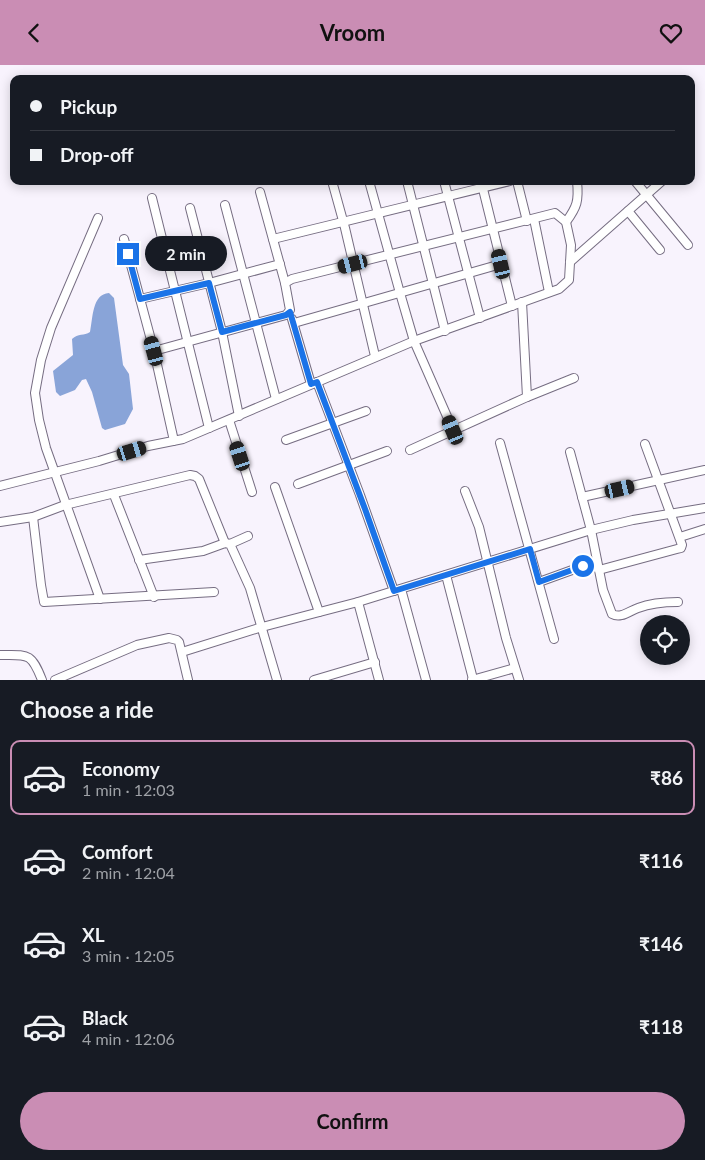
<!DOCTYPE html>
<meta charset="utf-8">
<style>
body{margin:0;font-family:Lato,sans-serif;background:#242831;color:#f1f3f6;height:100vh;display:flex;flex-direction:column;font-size:19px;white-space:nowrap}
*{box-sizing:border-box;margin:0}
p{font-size:16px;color:#9ea1a6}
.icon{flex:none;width:28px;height:28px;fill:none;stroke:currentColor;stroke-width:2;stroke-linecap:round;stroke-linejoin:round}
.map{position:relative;height:615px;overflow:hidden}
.sheet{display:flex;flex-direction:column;background:#171b24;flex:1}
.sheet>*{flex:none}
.banner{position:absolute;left:10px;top:10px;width:685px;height:110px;border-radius:10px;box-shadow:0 2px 12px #0003;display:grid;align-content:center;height:110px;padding:0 20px;background:#171b24}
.buttons{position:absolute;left:640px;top:550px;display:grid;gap:10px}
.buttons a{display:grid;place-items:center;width:50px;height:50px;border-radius:50%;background:#171b24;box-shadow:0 2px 12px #0003;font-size:25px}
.end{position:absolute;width:22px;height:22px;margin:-11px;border:6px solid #1a73e8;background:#fff;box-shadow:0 0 0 2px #fff}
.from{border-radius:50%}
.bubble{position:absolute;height:35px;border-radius:18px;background:#171b24;box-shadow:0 2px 12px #0003;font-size:16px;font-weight:700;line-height:35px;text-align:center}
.car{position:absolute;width:15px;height:30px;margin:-15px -8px;border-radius:6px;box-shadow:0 0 4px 1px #0007;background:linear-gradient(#222 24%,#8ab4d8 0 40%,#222 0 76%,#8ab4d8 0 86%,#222 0)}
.banner b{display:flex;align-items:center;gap:18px;height:48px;font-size:19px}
.banner b+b{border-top:1px solid #363941}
.banner i{width:12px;height:12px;background:#f1f3f6}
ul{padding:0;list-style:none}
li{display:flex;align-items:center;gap:15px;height:75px;margin:0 10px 8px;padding:0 10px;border:2px solid transparent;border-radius:10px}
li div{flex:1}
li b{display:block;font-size:19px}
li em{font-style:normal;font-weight:700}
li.selected{border-color:#ca8db4}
li>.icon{width:45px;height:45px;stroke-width:1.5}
h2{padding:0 20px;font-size:22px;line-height:60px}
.action{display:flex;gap:10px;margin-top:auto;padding:10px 20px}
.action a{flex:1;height:58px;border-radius:30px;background:#ca8db4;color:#111;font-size:20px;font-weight:700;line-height:58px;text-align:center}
header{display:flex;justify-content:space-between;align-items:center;height:65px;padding:0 20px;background:#ca8db4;color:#111;font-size:22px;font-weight:700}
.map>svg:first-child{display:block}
.water{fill:#89a4d8}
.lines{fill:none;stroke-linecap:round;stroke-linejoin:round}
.minor-casing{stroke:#766d82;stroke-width:10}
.minor{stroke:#fff;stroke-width:8}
.route{stroke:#1a73e8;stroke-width:6}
</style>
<header><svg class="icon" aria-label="back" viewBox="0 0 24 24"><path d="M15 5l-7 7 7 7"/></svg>Vroom<svg class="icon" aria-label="heart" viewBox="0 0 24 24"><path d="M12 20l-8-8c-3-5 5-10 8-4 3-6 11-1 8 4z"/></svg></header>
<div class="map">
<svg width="705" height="615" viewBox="0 0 705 615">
<rect width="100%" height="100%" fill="#f8f3fd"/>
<path class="water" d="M109 228 114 233 123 300 129 309 133 344 125 359 105 365 102 363 92 327 86 314 82 315 75 325 60 331 56 327 53 306 73 290 72 274C78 268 84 271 90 267 93 253 92 229 109 228Z"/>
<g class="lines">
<defs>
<g id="minor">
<path d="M332 116 345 163 375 291"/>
<path d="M369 116 400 228 414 276 453 365"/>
<path d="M407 116 445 266"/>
<path d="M444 116 480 253"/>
<path d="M481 116 512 241"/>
<path d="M517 116 527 156"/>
<path d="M635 116 688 180"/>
<path d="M260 127 285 218"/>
<path d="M152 133 209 363"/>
<path d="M225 140 276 334"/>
<path d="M190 143 222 267 239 351"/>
<path d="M628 146 660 185"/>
<path d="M98 153 51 263 41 295 35 328 39 355 46 383 100 534"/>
<path d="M534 154 549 227"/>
<path d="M566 157C577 142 579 136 577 116"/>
<path d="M124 174 154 286"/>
<path d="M273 174 510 116"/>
<path d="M570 197 662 116"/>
<path d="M140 234 209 218 280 199"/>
<path d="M292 254 311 319"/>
<path d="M294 258 501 199"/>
<path d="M317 317 360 430 394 526"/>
<path d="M527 332 574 313"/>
<path d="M229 355 252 427"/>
<path d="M286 375 366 346"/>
<path d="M500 378 554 574"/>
<path d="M410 385 527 332 522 237"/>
<path d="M570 387 591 465 603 525 612 549C621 554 629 546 638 543 651 538 664 537 678 537"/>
<path d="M298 419 387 386"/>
<path d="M0 421 99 396 148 381 183 374 414 276 559 224 569 215 571 180 566 157 555 148 292 214 285 218 290 245 286 250 154 286 174 376"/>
<path d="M275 422 319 547"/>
<path d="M465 426 479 462 506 573 519 615"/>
<path d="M114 430 154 532"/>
<path d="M582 432 705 405"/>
<path d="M33 452 41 520 44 537 214 527"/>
<path d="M0 457 33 452 65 440 190 410 195 411 199 414 225 478"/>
<path d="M680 472 705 464"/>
<path d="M230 479 248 471"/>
<path d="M139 495 203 486 225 478 230 479 250 523 277 615"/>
<path d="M599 505 677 484 681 483 682 480 645 379"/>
<path d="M446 510 473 614"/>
<path d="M539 517 597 496"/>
<path d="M401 524 426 615"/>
<path d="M358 537 379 615"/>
<path d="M182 587 262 562 358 537 591 465 633 455 705 443"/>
<path d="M0 590C28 590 31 587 42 615"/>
<path d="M55 615 137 580 169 573 177 575 179 577 188 615"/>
<path d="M314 615 375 597"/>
<path d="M472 615 515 603"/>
</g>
</defs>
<use href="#minor" class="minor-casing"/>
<use href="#minor" class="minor"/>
</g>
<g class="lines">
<path class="route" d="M128 189 140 234 209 218 222 267 286 250 290 247 311 319 317 317 365 444 394 526 530 484 539 517 583 501"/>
</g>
</svg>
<div class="buttons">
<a><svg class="icon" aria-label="locate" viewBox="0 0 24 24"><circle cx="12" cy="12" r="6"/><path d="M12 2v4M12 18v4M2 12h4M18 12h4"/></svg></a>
</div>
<i class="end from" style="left:583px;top:501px"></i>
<i class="end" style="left:128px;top:189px"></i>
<div class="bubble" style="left:145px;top:171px;width:82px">2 min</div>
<i class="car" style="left:353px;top:199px;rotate:256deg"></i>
<i class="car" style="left:501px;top:199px;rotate:347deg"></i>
<i class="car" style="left:154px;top:286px;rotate:345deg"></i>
<i class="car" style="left:453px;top:365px;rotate:337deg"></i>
<i class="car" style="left:132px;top:386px;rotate:73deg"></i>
<i class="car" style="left:240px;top:391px;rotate:342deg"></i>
<i class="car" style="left:620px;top:424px;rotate:77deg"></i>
<div class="banner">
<b><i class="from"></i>Pickup</b>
<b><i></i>Drop-off</b>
</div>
</div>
<section class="sheet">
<h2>Choose a ride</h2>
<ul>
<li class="selected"><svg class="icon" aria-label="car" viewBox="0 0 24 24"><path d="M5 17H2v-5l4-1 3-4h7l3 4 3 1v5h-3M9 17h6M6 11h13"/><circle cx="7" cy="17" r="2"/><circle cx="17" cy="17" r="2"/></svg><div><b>Economy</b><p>1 min · 12:03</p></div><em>₹86</em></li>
<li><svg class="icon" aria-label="car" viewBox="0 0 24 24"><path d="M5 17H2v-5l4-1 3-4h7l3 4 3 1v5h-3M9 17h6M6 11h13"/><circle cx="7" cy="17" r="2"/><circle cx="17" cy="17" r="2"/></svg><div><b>Comfort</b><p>2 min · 12:04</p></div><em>₹116</em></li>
<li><svg class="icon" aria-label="car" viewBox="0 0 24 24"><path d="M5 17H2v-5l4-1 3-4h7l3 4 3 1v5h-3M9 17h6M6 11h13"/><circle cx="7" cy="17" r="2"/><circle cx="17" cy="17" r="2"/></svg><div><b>XL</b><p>3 min · 12:05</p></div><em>₹146</em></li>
<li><svg class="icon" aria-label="car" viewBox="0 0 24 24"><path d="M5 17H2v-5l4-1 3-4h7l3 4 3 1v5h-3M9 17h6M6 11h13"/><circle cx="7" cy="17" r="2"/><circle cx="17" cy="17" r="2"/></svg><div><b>Black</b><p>4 min · 12:06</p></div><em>₹118</em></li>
</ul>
<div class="action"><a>Confirm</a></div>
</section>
